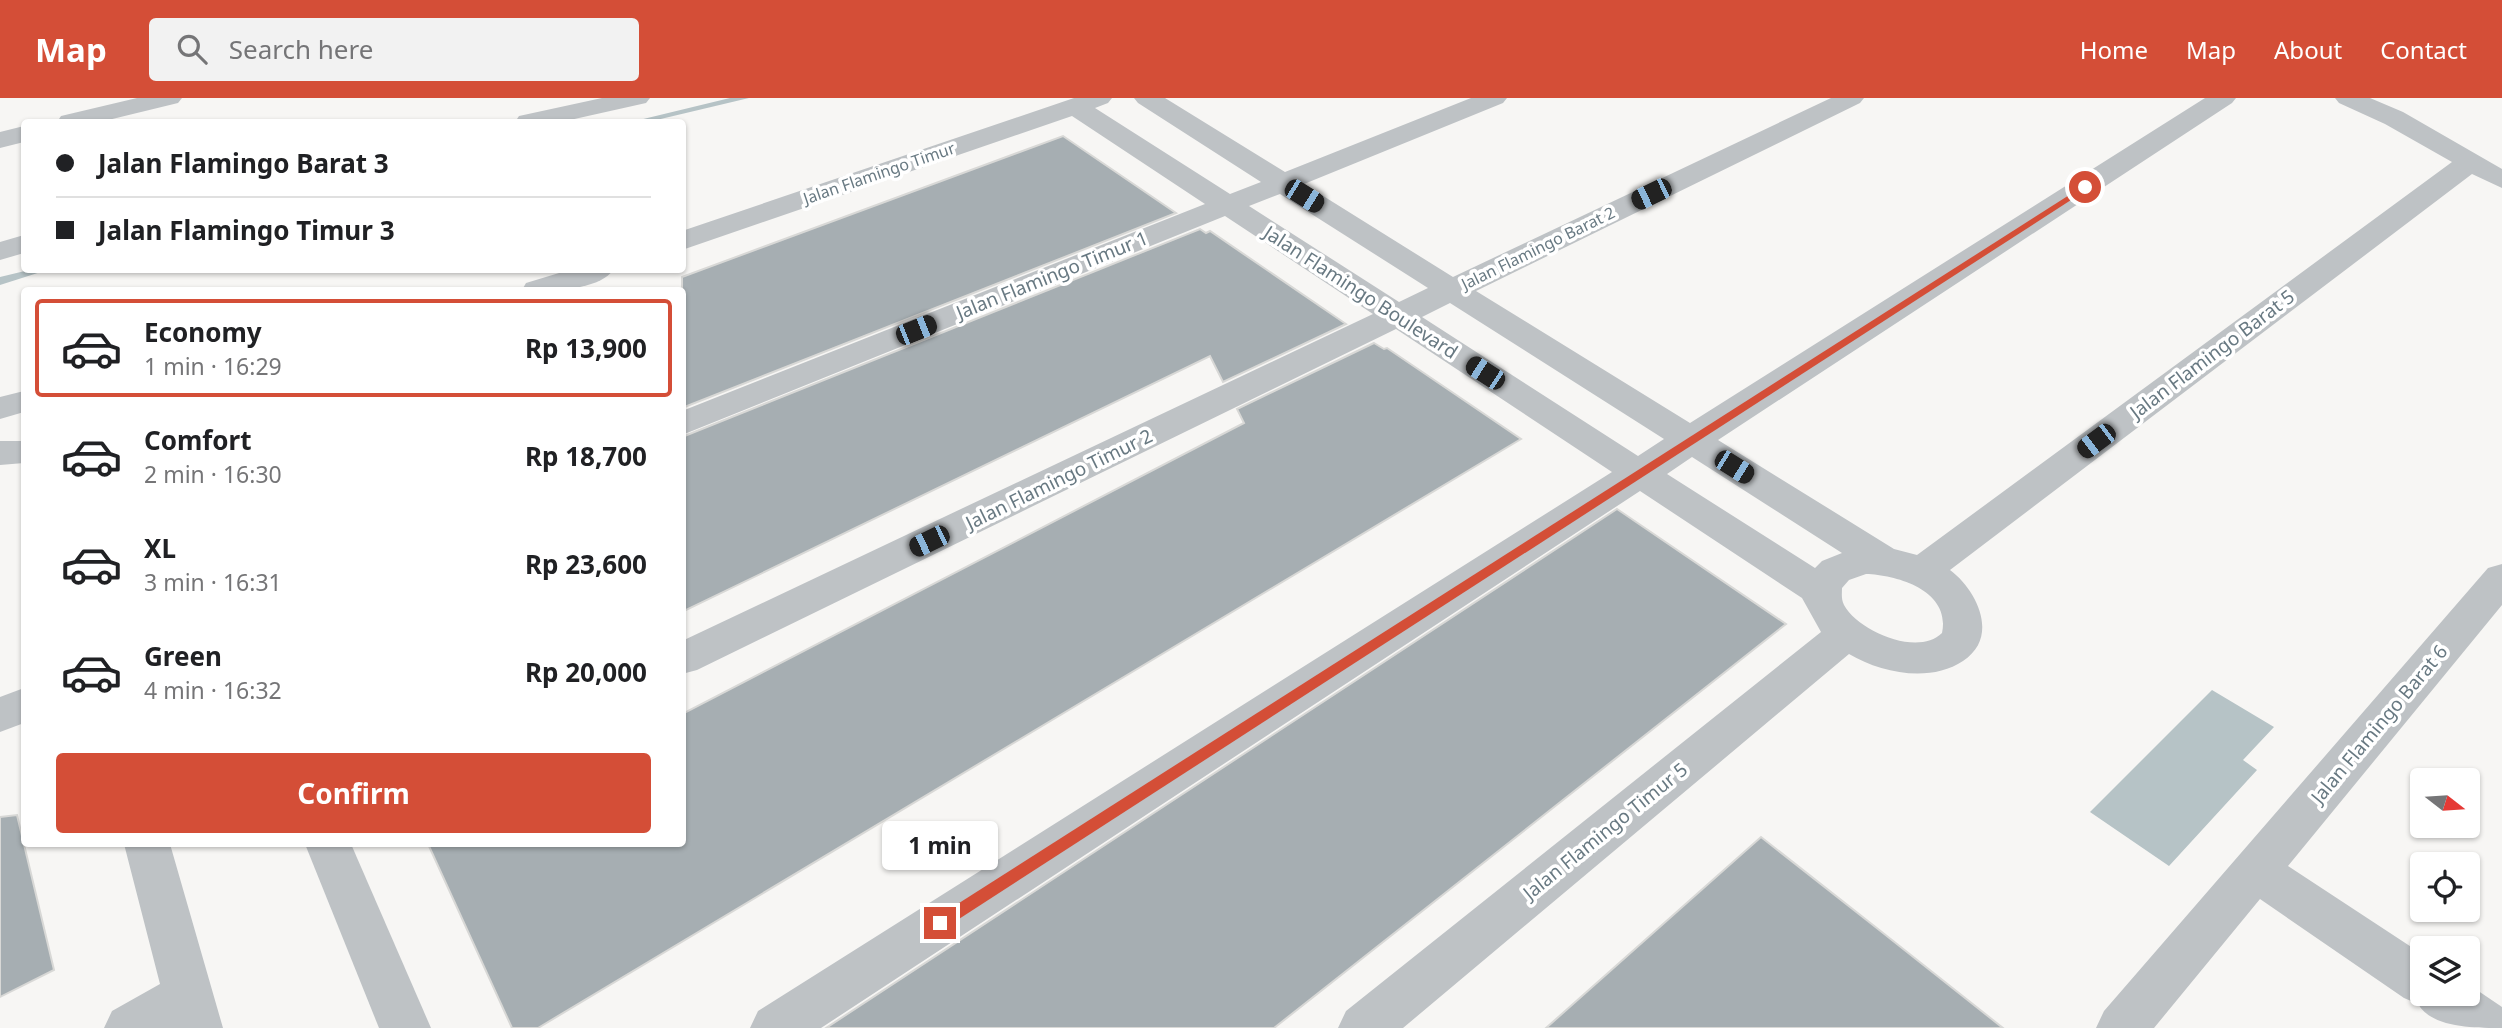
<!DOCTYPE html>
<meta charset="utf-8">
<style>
body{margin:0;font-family:"Noto Sans",sans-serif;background:#f2f2f2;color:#202124;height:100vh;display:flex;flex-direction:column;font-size:26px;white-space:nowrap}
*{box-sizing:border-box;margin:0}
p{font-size:23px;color:#757577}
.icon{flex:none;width:38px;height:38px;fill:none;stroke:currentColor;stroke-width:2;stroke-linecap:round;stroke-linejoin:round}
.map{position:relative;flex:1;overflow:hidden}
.panel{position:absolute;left:21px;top:189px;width:665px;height:560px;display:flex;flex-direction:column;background:#fff;border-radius:7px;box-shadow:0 2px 5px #0004}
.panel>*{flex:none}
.hud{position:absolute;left:21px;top:21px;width:665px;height:154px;border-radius:7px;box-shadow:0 2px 5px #0004;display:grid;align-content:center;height:154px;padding:0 35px;background:#fff}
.needle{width:46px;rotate:107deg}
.tools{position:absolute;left:2410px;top:670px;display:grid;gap:14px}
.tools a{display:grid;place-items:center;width:70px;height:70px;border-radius:7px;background:#fff;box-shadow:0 2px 5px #0004;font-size:35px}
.end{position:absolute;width:32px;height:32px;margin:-16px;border:9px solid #d44e37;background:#fff;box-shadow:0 0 0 4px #fff}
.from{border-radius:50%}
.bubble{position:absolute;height:49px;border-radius:7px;background:#fff;box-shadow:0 2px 5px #0004;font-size:23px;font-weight:700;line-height:49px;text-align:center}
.car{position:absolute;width:21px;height:42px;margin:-21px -10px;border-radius:9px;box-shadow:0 0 5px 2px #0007;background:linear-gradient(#222 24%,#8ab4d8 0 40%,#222 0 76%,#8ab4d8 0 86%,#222 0)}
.hud b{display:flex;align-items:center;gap:24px;height:66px;font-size:26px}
.hud b+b{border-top:2px solid #e0e0e0}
.hud i{width:18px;height:18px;background:#202124}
ul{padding:12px 0 0;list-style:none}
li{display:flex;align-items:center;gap:21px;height:98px;margin:0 14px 10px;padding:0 21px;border:4px solid transparent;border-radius:7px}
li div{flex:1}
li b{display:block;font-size:26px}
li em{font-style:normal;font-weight:700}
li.selected{border-color:#d44e37}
li>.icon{width:63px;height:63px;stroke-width:1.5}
.primary-button{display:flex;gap:14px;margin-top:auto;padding:14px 35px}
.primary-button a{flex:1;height:80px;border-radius:7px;background:#d44e37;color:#fff;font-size:28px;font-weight:700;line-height:80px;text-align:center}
header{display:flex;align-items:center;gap:42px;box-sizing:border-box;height:98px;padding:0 35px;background:#d44e37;color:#fff}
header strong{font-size:33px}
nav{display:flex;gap:38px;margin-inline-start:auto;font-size:24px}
.search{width:490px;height:63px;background:#f2f2f2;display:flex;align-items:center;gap:18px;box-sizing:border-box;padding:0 24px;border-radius:7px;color:#757577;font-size:26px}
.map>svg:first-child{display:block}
.water{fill:#b6c3c6}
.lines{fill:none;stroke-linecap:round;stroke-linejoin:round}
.stream{fill:#b6c3c6;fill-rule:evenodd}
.building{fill:#a6aeb2;stroke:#d8d8d6;stroke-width:2}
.street{fill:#bec2c5;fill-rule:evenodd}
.route{fill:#d44e37}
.labels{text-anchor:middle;stroke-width:7;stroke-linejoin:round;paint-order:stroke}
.far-street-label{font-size:16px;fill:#687982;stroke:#fff}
.street-label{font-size:19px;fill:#687982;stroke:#fff}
</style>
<header>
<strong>Map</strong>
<div class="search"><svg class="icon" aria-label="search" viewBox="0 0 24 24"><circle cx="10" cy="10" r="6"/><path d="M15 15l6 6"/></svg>Search here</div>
<nav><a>Home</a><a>Map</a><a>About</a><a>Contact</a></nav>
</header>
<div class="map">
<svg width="2502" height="930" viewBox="0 0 2502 930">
<rect width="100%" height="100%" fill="#f7f6f4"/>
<path class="water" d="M2212 592 2274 629 2243 662 2257 672 2169 768 2090 714Z"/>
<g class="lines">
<g class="stream">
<path d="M730 0H749L648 24H631Z"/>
<path d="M29 172H47L0 187V179Z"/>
</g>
</g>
<g class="building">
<path d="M1063 38 1176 115 682 310V179Z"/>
<path d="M1200 131 1206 135 1210 133 1346 226 1223 284 1210 258 682 514V339Z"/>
<path d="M1374 245 1384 251 1387 250 1521 341 538 930H512L428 746H682V616L1244 325 1237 311Z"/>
<path d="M1617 411 1786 526 1274 930H826Z"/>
<path d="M17 717 54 872 0 899V719Z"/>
<path d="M1761 739 1878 831 2003 930H1546Z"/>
</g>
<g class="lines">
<g class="street">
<path d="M137 0H182L178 5 100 24H57L61 18Z"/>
<path d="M602 0H650L646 5 561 24H515L519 18Z"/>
<path d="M1074 0H1112L1108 5 1095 10 1230 96 1261 84 1138 5 1134 0H1165L1285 74 1471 0H1507L1503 5 1304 86 1453 179 1831 0H1864L1860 5 1476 193 1690 325 2205 0H2236L2232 5 1718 342 1894 451 1917 457 2452 64 2385 26 2339 5 2335 0H2370L2403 14 2502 71V90L2472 76 1950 472C1977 492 2000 539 1963 563 1930 585 1881 575 1849 556L1403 930H1338L1346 913 1821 534 1802 500 1640 393 821 930H750L758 913 1612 374 1396 231 697 572 682 576V543L1373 216 1225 118 682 337V313L1205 106 1072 18 682 152V133ZM1280 96 1428 190 1399 204 1249 108ZM1450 205 1664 341 1638 358 1422 219ZM1692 359 1842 455 1822 463 1815 470 1667 376ZM1866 476C1898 477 1951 493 1942 535 1918 559 1858 533 1844 507 1841 501 1842 496 1842 490L1849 482Z"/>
<path d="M24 28V44L0 50V34Z"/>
<path d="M24 137V155L0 162V144Z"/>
<path d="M569 172H613C599 193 545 194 522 192L526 185Z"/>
<path d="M24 293V314L0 321V299Z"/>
<path d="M0 343H24V365L0 367Z"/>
<path d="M2502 466V507L2288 768 2422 856V896H2468V886L2502 909V930C2474 930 2432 930 2418 906L2404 900 2260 801 2154 930H2096L2104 913 2488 470Z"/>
<path d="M24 590V625L0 634V599Z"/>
<path d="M124 746H170L223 930H104L112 913 160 886Z"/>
<path d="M305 746H351L431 930H379Z"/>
</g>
</g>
<path class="route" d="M2085 87 2088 91 945 830H934L932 825 934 821Z"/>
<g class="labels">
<g class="far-street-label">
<text transform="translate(879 75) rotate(-19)" y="6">Jalan Flamingo Timur</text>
<text transform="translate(1538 150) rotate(-26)" y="6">Jalan Flamingo Barat 2</text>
</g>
<g class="street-label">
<text transform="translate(1052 177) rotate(-22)" y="7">Jalan Flamingo Timur 1</text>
<text transform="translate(1361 194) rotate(33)" y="7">Jalan Flamingo Boulevard</text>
<text transform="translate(2212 256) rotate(-37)" y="7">Jalan Flamingo Barat 5</text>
<text transform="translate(1059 381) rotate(-26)" y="7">Jalan Flamingo Timur 2</text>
<text transform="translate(2379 626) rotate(-50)" y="7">Jalan Flamingo Barat 6</text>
<text transform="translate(1605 733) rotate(-39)" y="7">Jalan Flamingo Timur 5</text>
</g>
</g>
</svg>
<div class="tools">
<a><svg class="needle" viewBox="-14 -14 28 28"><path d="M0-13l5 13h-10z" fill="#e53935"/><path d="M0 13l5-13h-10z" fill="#757577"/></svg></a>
<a><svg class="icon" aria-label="locate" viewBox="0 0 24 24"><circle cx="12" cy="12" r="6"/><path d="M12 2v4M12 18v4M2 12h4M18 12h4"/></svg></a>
<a><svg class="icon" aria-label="layers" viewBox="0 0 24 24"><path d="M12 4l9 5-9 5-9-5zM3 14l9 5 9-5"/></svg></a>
</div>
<i class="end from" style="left:2085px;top:89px"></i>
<i class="end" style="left:940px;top:825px"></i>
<div class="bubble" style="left:882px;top:723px;width:116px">1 min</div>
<i class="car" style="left:1651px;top:96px;rotate:244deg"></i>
<i class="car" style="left:1304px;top:98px;rotate:122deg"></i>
<i class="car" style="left:916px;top:232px;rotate:68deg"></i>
<i class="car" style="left:1485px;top:275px;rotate:303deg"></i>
<i class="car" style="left:2096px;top:343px;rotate:233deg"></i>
<i class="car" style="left:1734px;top:369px;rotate:122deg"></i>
<i class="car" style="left:929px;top:443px;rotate:244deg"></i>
<div class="hud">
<b><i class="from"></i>Jalan Flamingo Barat 3</b>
<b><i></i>Jalan Flamingo Timur 3</b>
</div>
<section class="panel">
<ul>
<li class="selected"><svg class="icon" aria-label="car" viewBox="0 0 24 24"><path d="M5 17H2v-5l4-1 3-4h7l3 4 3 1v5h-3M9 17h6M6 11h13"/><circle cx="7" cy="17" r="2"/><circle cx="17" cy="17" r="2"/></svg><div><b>Economy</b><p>1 min · 16:29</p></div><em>Rp 13,900</em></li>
<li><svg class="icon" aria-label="car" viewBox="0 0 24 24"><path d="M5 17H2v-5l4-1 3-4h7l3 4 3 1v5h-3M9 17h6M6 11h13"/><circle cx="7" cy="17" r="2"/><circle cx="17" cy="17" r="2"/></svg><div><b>Comfort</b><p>2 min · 16:30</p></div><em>Rp 18,700</em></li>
<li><svg class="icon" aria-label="car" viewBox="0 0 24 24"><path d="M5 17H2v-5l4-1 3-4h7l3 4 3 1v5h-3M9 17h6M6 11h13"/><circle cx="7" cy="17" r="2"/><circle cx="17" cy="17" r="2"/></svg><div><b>XL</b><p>3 min · 16:31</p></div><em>Rp 23,600</em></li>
<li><svg class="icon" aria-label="car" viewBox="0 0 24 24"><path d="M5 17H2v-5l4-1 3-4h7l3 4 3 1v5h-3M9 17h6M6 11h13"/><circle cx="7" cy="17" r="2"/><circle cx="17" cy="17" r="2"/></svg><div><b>Green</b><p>4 min · 16:32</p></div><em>Rp 20,000</em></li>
</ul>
<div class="primary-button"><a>Confirm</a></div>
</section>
</div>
